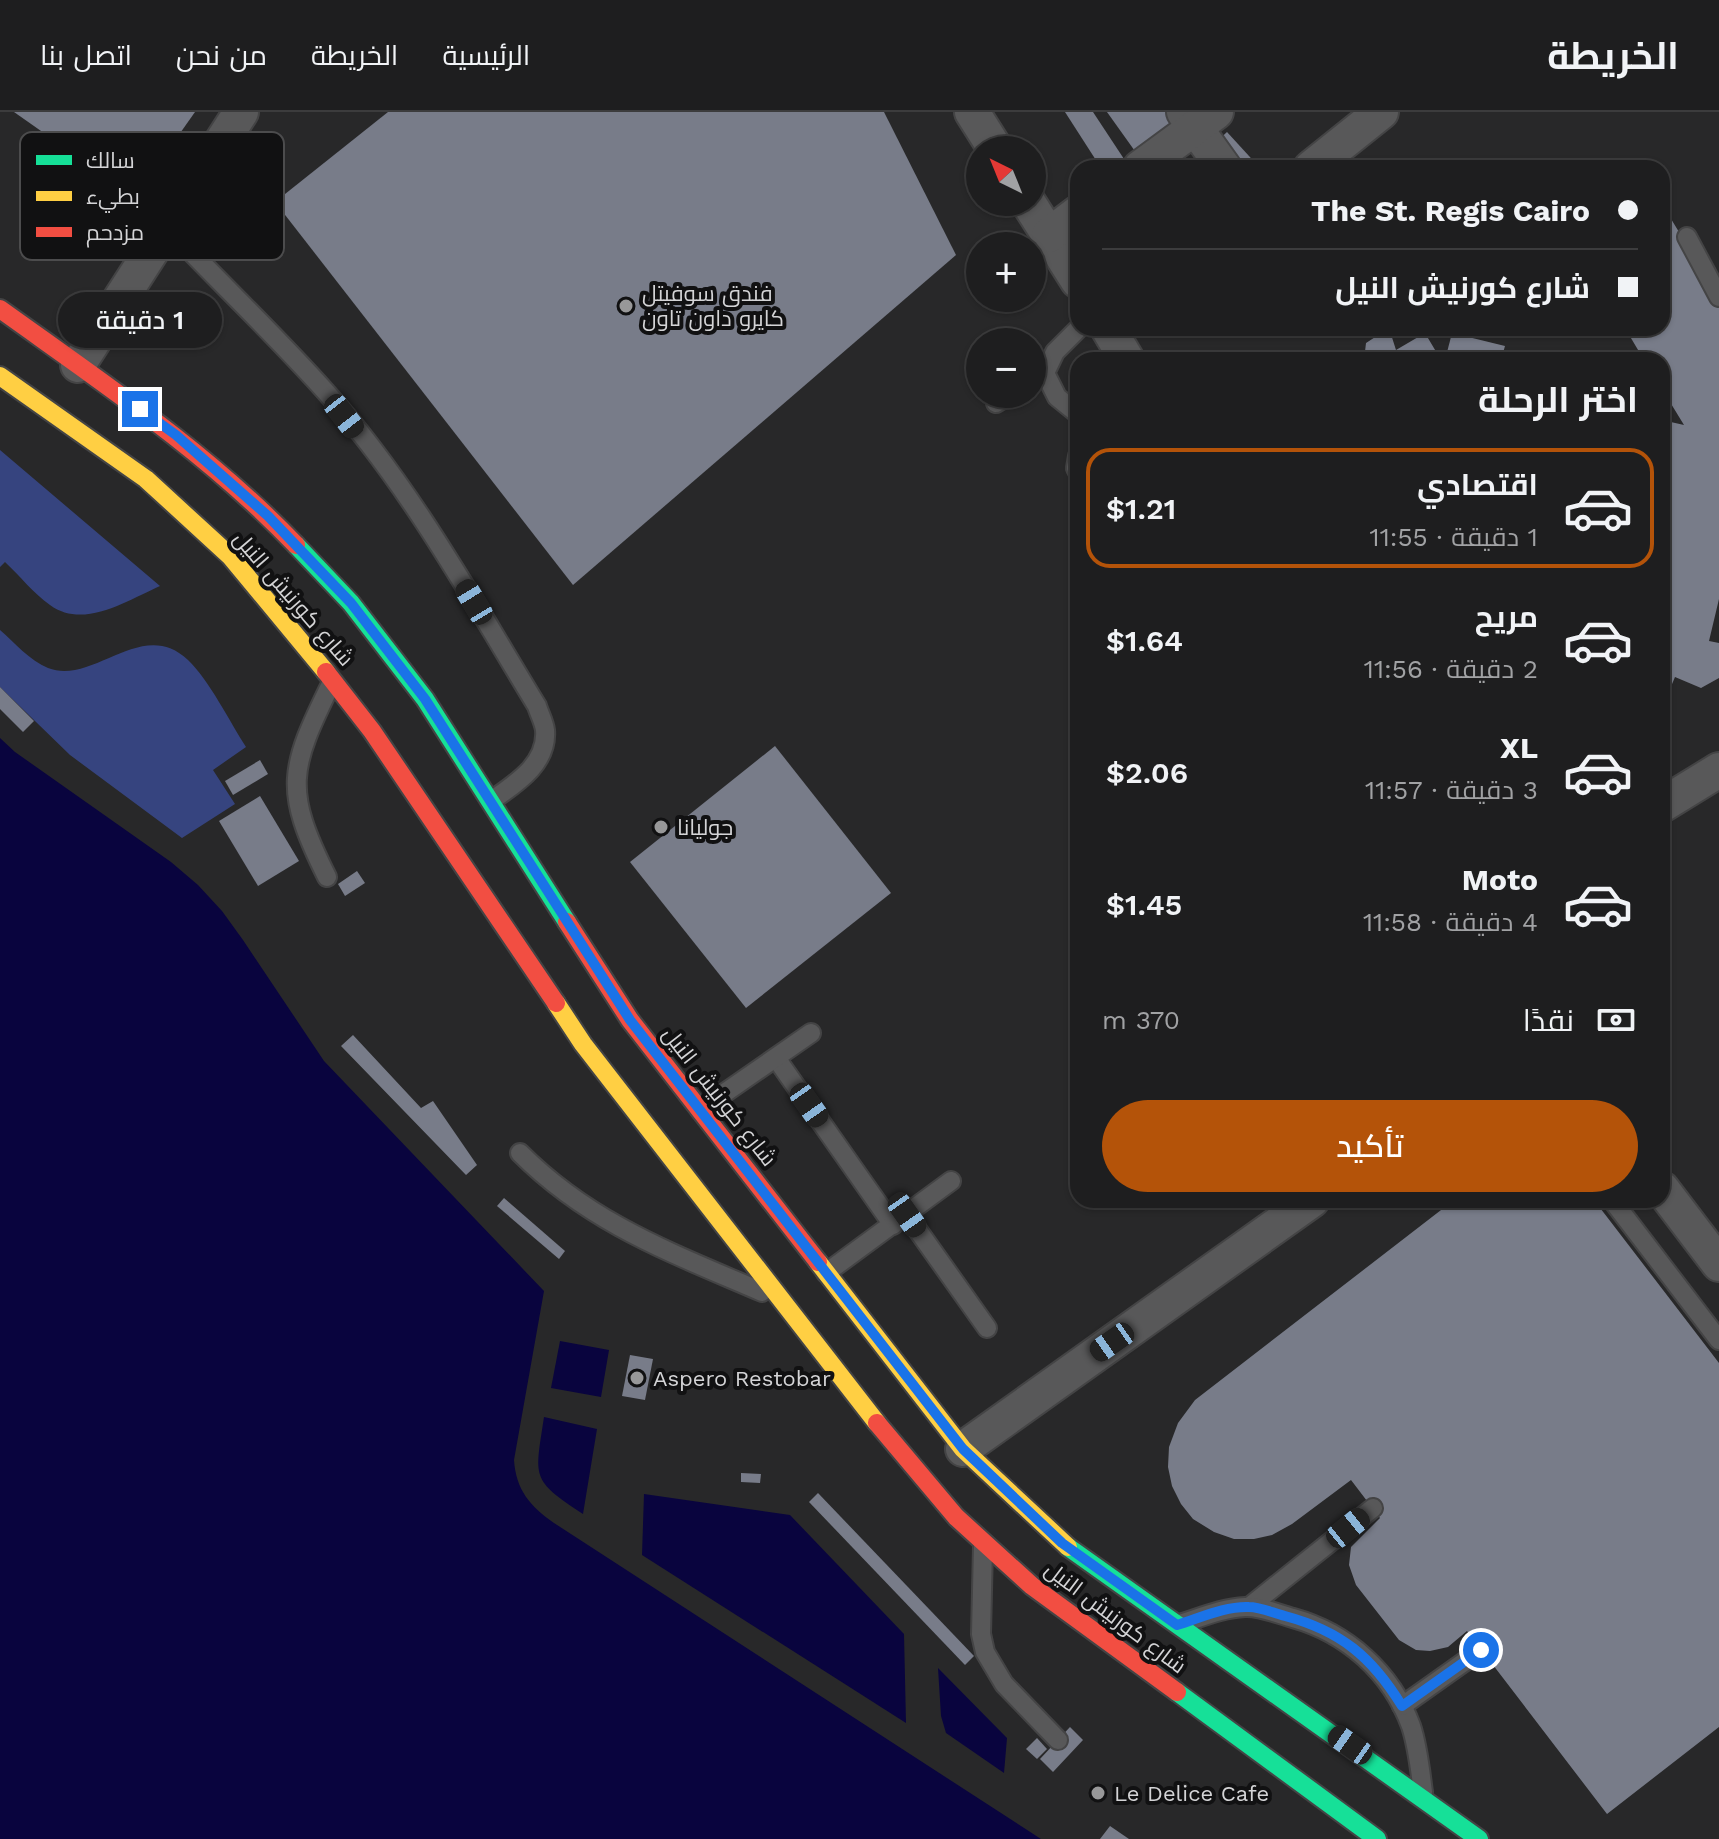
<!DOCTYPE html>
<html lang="ar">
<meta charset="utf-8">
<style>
body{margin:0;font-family:"Work Sans",Cairo,sans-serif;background:#262728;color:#f1f3f6;direction:rtl;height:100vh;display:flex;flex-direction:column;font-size:30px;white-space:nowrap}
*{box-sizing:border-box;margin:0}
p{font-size:26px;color:#a1a2a4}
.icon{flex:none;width:44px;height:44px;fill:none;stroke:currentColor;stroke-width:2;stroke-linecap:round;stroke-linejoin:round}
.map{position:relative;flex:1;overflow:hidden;direction:ltr}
.drawer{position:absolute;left:1070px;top:240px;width:600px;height:856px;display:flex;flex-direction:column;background:#1e1e1f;border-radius:24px;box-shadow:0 2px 6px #0004,0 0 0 2px #3c3c3d;direction:rtl}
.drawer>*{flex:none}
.guide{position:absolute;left:1070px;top:48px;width:600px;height:176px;border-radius:24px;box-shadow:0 2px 6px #0004,0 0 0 2px #3c3c3d;direction:rtl;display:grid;align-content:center;height:176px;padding:0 32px;background:#1e1e1f}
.needle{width:52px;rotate:317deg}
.tools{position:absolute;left:966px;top:24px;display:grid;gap:16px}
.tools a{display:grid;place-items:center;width:80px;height:80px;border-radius:50%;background:#1e1e1f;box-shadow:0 2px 6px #0004,0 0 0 2px #3c3c3d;font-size:40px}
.end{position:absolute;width:36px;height:36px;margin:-18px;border:10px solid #1a73e8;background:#fff;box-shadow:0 0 0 4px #fff}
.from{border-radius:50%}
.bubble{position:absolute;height:56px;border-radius:28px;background:#1e1e1f;box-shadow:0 2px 6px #0004,0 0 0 2px #3c3c3d;font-size:26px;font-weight:600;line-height:56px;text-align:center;direction:rtl}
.car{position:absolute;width:24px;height:48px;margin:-24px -12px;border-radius:10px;box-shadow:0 0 6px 2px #0007;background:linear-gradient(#222 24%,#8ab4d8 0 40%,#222 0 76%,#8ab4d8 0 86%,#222 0)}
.guide b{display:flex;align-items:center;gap:28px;height:76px;font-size:30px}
.guide b+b{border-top:2px solid #3c3c3d}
.guide i{width:20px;height:20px;background:#f1f3f6}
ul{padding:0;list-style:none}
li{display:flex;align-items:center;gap:24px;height:120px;margin:0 16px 12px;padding:0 16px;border:4px solid transparent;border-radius:24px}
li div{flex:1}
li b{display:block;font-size:30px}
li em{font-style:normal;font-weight:600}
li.current{border-color:#b45309}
li>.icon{width:72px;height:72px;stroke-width:1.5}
h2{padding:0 32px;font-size:36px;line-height:96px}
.pay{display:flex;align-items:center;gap:20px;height:88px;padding:0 32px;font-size:30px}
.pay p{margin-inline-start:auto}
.cta{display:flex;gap:16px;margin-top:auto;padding:16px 32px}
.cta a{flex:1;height:92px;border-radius:48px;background:#b45309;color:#fff;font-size:32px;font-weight:600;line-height:92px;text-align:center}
header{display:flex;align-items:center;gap:48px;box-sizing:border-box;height:112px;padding:0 40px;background:#1e1e1f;border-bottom:2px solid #3c3c3d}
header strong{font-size:38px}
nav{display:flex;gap:44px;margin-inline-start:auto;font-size:28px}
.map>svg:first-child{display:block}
.green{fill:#36447f}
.water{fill:#09043e}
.building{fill:#787c89}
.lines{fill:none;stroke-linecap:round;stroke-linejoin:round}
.lane-casing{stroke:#444445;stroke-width:22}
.street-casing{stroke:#444445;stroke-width:38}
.fast-casing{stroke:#444445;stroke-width:22}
.slow-casing{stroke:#444445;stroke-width:22}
.jam-casing{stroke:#444445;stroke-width:22}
.lane{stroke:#585859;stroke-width:18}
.street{stroke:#585859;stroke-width:34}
.fast{stroke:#16e098;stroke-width:18}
.slow{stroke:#ffcf43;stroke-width:18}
.jam{stroke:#f24e42;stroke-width:18}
.route{stroke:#1a73e8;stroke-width:10}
.poi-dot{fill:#989899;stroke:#111112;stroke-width:3}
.labels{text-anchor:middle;stroke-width:8;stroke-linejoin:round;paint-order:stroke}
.poi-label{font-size:22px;fill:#d4d4d6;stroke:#111112;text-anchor:start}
.street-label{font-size:22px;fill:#d4d4d6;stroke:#111112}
.key{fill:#111112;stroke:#4c4c4d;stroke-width:2}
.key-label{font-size:22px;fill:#d4d4d6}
</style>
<header>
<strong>الخريطة</strong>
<nav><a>الرئيسية</a><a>الخريطة</a><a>من نحن</a><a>اتصل بنا</a></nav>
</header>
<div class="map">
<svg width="1719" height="1727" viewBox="0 0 1719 1727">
<rect width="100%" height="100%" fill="#282829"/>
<g class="green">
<path d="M0 338 160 474C128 488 84 518 50 493 34 482 20 464 5 450L0 455Z"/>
<path d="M0 518C14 530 30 549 48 556 93 574 142 504 188 548 209 568 230 610 246 635L213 658 235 692 182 726 70 643 0 575Z"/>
</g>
<g class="water">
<path d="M0 626 15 640 171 750 198 773 222 799 243 828 324 949 544 1179 514 1348C516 1378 530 1394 554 1411L1041 1727H0Z"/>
<path d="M560 1229 609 1238 601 1285 551 1276Z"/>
<path d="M544 1305 597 1317 583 1402C530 1367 535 1366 544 1305Z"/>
<path d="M644 1382 790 1403 904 1522 906 1611 642 1443Z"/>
<path d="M938 1556 1007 1626 1004 1661 946 1621 941 1604Z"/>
</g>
<g class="building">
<path d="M14 0H195L135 85Z"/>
<path d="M388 0H884L956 143 573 473 275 90Z"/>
<path d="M1065 0H1093L1124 47 1113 56H1101Z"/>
<path d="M1107 0H1178L1183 8 1137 42Z"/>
<path d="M1227 20 1260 56H1228L1212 34Z"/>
<path d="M1662 92 1719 186V487L1709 529 1719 531V566L1701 576 1675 565 1667 584 1662 588V308L1684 313 1662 277V248H1644L1625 216H1662Z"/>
<path d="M1389 216 1396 238 1425 221 1441 248H1364L1366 231Z"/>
<path d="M1452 221 1505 234 1501 248H1445Z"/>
<path d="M0 575 34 609 23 620 0 597Z"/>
<path d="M775 634 891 781 746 896 630 750Z"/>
<path d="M260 648 268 662 233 683 225 669Z"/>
<path d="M260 684 299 749 258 774 219 709Z"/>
<path d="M357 759 365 771 345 784 338 772Z"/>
<path d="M353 923 421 996 433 989 477 1053 466 1063 341 934Z"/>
<path d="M504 1086 565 1139 559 1147 497 1094Z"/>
<path d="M1454 1088H1594L1719 1251V1615L1607 1702 1467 1519 1448 1535 1430 1539 1416 1538 1399 1528 1356 1473 1349 1453 1351 1435 1380 1406 1351 1368 1292 1412 1272 1423 1254 1427H1234L1214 1420 1193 1407 1181 1392 1172 1374 1168 1355 1169 1335 1178 1311 1195 1288Z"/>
<path d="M630 1243 653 1247 645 1288 622 1284Z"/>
<path d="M741 1361 761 1362 760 1371 741 1370Z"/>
<path d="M818 1381 974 1544 965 1553 809 1390Z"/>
<path d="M1070 1615 1083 1628 1053 1660 1040 1647Z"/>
<path d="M1037 1626 1047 1637 1037 1647 1026 1637Z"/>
<path d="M1110 1714 1129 1727H1100Z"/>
</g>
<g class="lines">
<defs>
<g id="lane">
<path d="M168 116C220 171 275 223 325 279 409 372 472 487 537 594 539 601 544 610 545 618 548 652 515 672 491 689"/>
<path d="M1687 125 1719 185"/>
<path d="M996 291 1011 282"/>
<path d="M1078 302 1057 285 1045 261 1055 240 1079 216"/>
<path d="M1078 344 1076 356 1078 360"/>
<path d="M327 765C283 677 289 657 332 570"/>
<path d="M776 946 893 1113"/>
<path d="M700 998 811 921"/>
<path d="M520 1041C591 1112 672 1141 762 1180"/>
<path d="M1612 1088 1719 1228"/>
<path d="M907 1103 987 1216"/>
<path d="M826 1161 951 1069"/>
<path d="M983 1435 981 1522 985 1540 1004 1572 1058 1628"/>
<path d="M1249 1495 1373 1396"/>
<path d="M1180 1512C1202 1505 1223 1496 1245 1495 1260 1494 1278 1502 1293 1506 1347 1521 1391 1560 1411 1614 1418 1635 1420 1658 1423 1680"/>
<path d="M1402 1594 1481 1538"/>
</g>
<g id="street">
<path d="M972 0 996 38"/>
<path d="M1184 0 1224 56"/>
<path d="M1140 56 1216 0"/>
<path d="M1311 56 1381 0"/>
<path d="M1028 90 1078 169"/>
<path d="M1049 123 1078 101"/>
<path d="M1108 216 1127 248"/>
<path d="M78 253 241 0"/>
<path d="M1662 693 1719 658"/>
<path d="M1662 1077 1719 1152"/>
<path d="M963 1337 1312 1088"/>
</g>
<g id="fast">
<path d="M296 433 351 491 425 587 567 810"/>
<path d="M1068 1435 1479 1727"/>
<path d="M1177 1580 1377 1727"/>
</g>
<g id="slow">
<path d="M0 264 146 367 230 444 326 560"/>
<path d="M556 891 583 932 877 1311"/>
<path d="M818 1150 963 1337 1068 1435"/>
</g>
<g id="jam">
<path d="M0 197C103 271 208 341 296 433"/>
<path d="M326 560 372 619 556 891"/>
<path d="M567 810 630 908 818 1150"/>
<path d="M877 1311 956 1405 1032 1474 1177 1580"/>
</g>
</defs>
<use href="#lane" class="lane-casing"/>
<use href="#street" class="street-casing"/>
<use href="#fast" class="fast-casing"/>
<use href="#slow" class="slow-casing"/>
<use href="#jam" class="jam-casing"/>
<use href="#lane" class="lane"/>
<use href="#street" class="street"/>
<use href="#fast" class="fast"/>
<use href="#slow" class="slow"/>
<use href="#jam" class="jam"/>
</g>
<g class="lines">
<path class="route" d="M140 297 176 323 268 404 351 491 425 587 630 908 963 1337 1062 1431 1177 1513C1200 1506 1225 1494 1249 1495 1260 1495 1273 1501 1285 1504 1341 1519 1372 1545 1402 1594L1481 1538"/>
</g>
<g class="poi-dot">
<circle cx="626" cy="194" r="8"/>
<circle cx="661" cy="715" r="8"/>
<circle cx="637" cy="1266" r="8"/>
<circle cx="1098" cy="1681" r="8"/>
</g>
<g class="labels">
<g class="poi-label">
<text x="642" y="189">فندق سوفيتل<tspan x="642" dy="25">كايرو داون تاون</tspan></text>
<text x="677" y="723">جوليانا</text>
<text x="653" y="1274">Aspero Restobar</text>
<text x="1114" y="1689">Le Delice Cafe</text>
</g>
<g class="street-label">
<text transform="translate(294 486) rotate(49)" y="8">شارع كورنيش النيل</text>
<text transform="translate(720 984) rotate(52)" y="8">شارع كورنيش النيل</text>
<text transform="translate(1116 1505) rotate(37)" y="8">شارع كورنيش النيل</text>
</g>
</g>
<rect x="20" y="20" width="264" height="128" rx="12" class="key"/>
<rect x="36" y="43" width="36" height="10" fill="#16e098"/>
<rect x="36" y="79" width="36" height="10" fill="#ffcf43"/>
<rect x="36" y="115" width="36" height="10" fill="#f24e42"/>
<g class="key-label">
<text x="86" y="56">سالك</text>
<text x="86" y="92">بطيء</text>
<text x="86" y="128">مزدحم</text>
</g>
</svg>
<div class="tools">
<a><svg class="needle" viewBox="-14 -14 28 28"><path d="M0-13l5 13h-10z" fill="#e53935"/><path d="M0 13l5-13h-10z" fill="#a1a2a4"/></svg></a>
<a>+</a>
<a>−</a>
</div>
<i class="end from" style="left:1481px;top:1538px"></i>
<i class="end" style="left:140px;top:297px"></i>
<div class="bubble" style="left:58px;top:180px;width:164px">1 دقيقة</div>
<i class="car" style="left:344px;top:304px;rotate:142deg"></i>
<i class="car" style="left:474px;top:490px;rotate:329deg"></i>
<i class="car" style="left:809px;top:993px;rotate:145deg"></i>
<i class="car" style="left:907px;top:1103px;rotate:145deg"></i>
<i class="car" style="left:1112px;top:1230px;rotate:235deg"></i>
<i class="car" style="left:1348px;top:1416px;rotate:51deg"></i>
<i class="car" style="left:1350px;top:1633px;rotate:305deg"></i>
<div class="guide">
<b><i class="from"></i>The St. Regis Cairo</b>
<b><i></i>شارع كورنيش النيل</b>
</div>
<section class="drawer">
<h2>اختر الرحلة</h2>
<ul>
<li class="current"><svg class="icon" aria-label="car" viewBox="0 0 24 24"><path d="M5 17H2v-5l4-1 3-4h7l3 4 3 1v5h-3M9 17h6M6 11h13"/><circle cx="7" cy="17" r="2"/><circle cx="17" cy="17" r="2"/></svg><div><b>اقتصادي</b><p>1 دقيقة · 11:55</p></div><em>$1.21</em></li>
<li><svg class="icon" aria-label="car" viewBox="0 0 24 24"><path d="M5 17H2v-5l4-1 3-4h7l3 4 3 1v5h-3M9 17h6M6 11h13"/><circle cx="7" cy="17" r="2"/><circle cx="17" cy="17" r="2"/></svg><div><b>مريح</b><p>2 دقيقة · 11:56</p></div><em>$1.64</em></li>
<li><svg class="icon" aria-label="car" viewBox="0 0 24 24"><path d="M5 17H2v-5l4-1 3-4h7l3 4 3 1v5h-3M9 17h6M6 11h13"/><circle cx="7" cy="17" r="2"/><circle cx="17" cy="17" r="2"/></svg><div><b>XL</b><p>3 دقيقة · 11:57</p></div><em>$2.06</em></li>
<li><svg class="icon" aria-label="car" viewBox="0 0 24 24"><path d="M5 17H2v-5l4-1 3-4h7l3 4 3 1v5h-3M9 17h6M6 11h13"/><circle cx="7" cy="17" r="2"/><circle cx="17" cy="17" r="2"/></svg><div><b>Moto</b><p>4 دقيقة · 11:58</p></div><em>$1.45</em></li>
</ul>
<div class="pay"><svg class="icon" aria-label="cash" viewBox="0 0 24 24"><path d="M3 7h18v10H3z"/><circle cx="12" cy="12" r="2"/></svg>نقدًا<p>370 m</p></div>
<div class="cta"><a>تأكيد</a></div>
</section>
</div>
